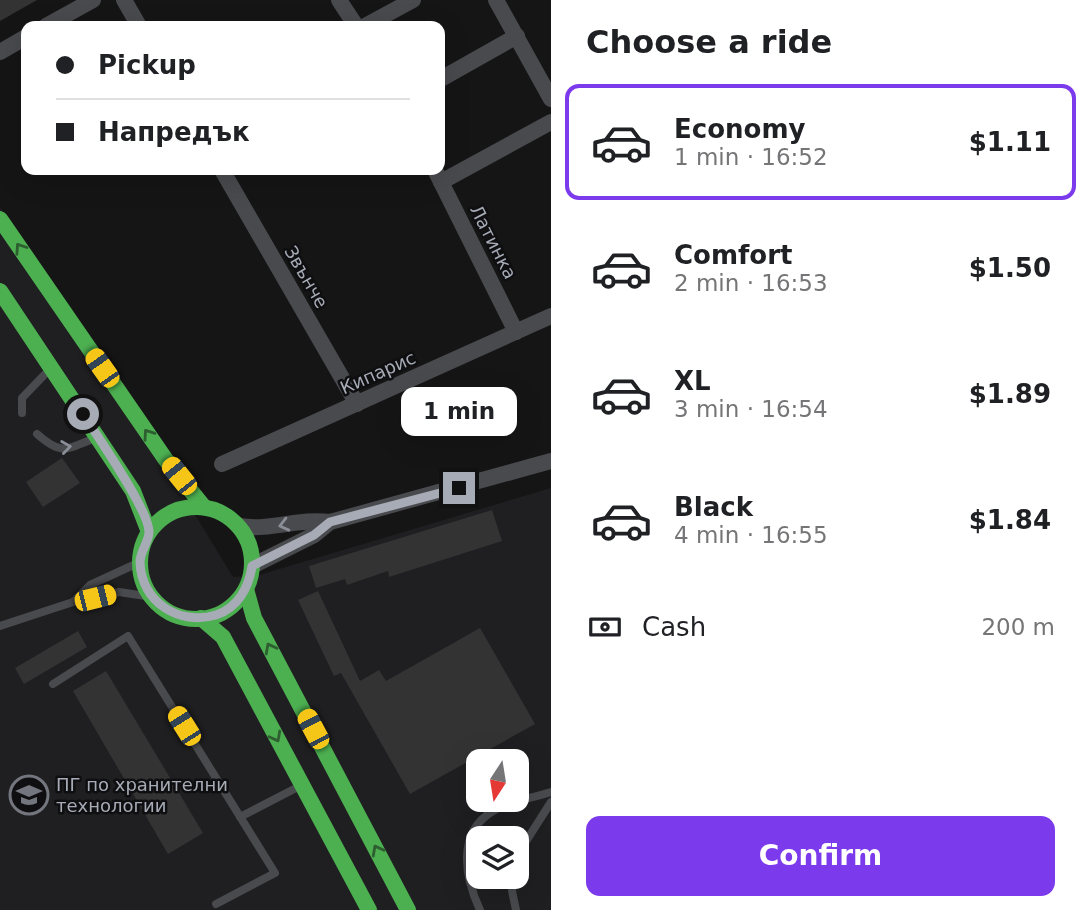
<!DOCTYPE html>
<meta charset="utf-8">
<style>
body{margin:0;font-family:"DejaVu Sans",sans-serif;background:#f2f2f2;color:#202124;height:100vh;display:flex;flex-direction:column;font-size:26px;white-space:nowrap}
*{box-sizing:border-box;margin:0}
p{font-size:23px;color:#757577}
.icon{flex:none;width:38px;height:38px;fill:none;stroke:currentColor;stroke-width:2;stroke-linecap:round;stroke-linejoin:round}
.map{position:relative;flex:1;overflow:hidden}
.side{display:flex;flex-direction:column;background:#fff;width:539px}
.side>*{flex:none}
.guide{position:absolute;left:21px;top:21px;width:424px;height:154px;border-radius:14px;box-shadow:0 7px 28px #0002;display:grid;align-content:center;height:154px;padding:0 35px;background:#fff}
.needle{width:46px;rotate:192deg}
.fabs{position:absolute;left:466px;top:749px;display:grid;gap:14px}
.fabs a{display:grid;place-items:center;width:63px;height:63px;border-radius:14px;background:#fff;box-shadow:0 7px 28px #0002;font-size:35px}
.end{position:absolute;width:32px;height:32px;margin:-16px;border:9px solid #a6abb6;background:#111;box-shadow:0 0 0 4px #111}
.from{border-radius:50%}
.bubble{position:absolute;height:49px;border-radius:14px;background:#fff;box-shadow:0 7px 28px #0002;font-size:23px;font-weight:700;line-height:49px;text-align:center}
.car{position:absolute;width:21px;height:42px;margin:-21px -10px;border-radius:9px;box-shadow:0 0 5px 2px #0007;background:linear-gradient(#f5c518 24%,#345 0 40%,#f5c518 0 76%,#345 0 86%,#f5c518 0)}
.guide b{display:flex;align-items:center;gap:24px;height:66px;font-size:26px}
.guide b+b{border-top:2px solid #e0e0e0}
.guide i{width:18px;height:18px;background:#202124}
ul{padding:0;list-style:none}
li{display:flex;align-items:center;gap:21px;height:116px;margin:0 14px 10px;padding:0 21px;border:4px solid transparent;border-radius:14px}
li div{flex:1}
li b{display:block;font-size:26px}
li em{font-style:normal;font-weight:700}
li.on{border-color:#7c3aed}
li>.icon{width:63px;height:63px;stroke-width:1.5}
h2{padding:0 35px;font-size:32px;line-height:84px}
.pay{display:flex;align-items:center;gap:18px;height:77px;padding:0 35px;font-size:26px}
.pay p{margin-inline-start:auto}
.action{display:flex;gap:14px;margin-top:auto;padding:14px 35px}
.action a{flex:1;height:80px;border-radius:14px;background:#7c3aed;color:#fff;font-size:28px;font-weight:700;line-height:80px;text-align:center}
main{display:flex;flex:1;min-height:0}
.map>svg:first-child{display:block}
.built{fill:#1f1f21;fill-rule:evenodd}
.building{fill:#333334}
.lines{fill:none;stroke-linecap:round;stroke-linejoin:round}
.lane{stroke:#494a4e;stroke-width:8}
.street{stroke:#494a4e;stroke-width:16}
.fast{stroke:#4caf50;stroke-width:16}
.oneway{stroke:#2e5f30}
.oneway2{stroke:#8a8e97}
.route{stroke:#a6abb6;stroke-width:9}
.labels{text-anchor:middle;stroke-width:5;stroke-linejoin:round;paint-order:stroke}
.street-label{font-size:18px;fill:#a6abb6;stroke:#0f0f11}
.poi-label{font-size:18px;fill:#a6abb6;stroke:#0f0f11;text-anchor:start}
</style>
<main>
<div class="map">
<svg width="551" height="910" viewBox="0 0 551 910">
<rect width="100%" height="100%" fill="#151515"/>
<path class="built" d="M0 207 85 334 233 577 259 575 551 488V910H0ZM478 761H516V800H478ZM478 838H516V877H478Z"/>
<g class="building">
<path d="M0 0H37L0 21Z"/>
<path d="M62 458 80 483 43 507 26 482Z"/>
<path d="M492 510 502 541 389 577 388 571 347 585 345 579 316 588 309 566Z"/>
<path d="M318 591 360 681 379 670 386 681 480 628 535 724 410 794 341 673 334 676 298 600Z"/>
<path d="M78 631 87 647 24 684 15 668Z"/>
<path d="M106 671 203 833 168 854 73 691Z"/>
</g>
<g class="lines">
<g class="lane">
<path d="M22 413V398L49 370"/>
<path d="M37 434C61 455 65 450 93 439"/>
<path d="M73 602 90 585 140 562"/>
<path d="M0 626 73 602 119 592 152 597"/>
<path d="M53 684 128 636 275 873 216 904"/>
<path d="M240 817 300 786"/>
<path d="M516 857 551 802"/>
<path d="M514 877 512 891 516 910"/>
<path d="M480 910C465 878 456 833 493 811 509 801 533 798 551 792"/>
</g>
<g class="street">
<path d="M124 0 139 26"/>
<path d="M339 0 356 26"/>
<path d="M496 0 551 99"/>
<path d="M46 26 93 0"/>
<path d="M365 26 413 0"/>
<path d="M0 52 26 37"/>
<path d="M439 80 517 36"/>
<path d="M222 170 357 404"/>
<path d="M435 170 516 332"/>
<path d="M441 182 551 122"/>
<path d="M222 464 551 316"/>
<path d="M239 526C272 531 297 518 330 522L551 461"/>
<path d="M252 566 314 535 330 522"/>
</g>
<g class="fast">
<path d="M0 219 166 460 204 507"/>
<path d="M0 291 133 491 149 532"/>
<circle cx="196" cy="563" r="56"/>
<path d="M246 589 254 618 408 910"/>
<path d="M201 618 223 637 369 910"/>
</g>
</g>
<defs><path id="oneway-chevron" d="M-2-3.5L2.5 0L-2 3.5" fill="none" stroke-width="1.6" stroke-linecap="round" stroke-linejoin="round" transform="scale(1.75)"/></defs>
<g class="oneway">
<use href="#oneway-chevron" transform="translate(20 248) rotate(-124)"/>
<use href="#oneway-chevron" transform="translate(148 434) rotate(-125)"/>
<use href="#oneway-chevron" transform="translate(270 648) rotate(-118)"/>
<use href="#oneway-chevron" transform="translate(276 737) rotate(62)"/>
<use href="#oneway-chevron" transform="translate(377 850) rotate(-118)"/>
</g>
<g class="oneway2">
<use href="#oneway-chevron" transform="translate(66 447) rotate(-8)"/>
<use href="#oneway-chevron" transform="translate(284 525) rotate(166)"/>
</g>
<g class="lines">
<path class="route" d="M83 414C96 434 150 512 149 532 149 542 140 551 140 562 141 602 179 626 216 615 238 608 249 587 252 566L314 535 330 522 459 488"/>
</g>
<defs>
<symbol id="school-ring" viewBox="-11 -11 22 22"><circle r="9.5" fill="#0f0f11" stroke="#73767e" stroke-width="1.5"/><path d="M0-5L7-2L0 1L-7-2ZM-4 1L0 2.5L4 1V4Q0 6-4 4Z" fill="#73767e"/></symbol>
</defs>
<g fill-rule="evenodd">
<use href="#school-ring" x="7" y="773" width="44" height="44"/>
</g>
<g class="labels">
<g class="street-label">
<text transform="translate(493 242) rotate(63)" y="6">Латинка</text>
<text transform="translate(306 277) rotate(60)" y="6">Звънче</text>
<text transform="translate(378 373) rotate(-24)" y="6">Кипарис</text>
</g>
<g class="poi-label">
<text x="56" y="791">ПГ по хранителни<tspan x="56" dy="21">технологии</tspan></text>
</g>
</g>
</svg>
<div class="fabs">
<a><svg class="needle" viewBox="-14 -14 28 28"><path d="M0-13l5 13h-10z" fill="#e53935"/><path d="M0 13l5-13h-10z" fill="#757577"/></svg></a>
<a><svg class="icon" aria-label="layers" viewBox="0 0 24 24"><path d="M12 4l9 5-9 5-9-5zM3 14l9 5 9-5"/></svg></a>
</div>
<i class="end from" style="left:83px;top:414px"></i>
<i class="end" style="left:459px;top:488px"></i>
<div class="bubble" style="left:401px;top:387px;width:116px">1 min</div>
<i class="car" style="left:102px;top:368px;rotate:325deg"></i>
<i class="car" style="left:179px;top:476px;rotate:321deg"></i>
<i class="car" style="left:95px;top:598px;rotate:76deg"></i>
<i class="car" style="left:184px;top:726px;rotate:328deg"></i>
<i class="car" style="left:313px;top:729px;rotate:332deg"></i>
<div class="guide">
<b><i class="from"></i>Pickup</b>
<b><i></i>Напредък</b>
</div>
</div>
<section class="side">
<h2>Choose a ride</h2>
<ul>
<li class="on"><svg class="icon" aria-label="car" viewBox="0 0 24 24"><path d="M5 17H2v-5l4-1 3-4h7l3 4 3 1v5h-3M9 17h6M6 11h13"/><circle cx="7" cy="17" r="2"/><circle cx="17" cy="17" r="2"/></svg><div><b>Economy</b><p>1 min · 16:52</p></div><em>$1.11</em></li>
<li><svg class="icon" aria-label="car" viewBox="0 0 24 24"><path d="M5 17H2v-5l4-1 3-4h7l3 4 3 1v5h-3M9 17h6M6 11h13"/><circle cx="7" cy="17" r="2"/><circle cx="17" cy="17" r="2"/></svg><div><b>Comfort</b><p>2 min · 16:53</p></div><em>$1.50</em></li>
<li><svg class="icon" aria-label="car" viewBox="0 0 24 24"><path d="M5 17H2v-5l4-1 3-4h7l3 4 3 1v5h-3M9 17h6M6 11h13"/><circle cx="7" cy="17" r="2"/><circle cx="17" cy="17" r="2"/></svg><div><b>XL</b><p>3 min · 16:54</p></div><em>$1.89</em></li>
<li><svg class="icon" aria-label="car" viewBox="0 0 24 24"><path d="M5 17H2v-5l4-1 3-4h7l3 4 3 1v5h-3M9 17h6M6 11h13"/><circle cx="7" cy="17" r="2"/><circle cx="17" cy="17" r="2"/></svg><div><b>Black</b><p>4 min · 16:55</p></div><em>$1.84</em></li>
</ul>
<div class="pay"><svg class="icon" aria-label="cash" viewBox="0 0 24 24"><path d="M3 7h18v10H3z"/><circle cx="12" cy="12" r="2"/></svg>Cash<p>200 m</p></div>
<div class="action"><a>Confirm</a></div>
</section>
</main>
